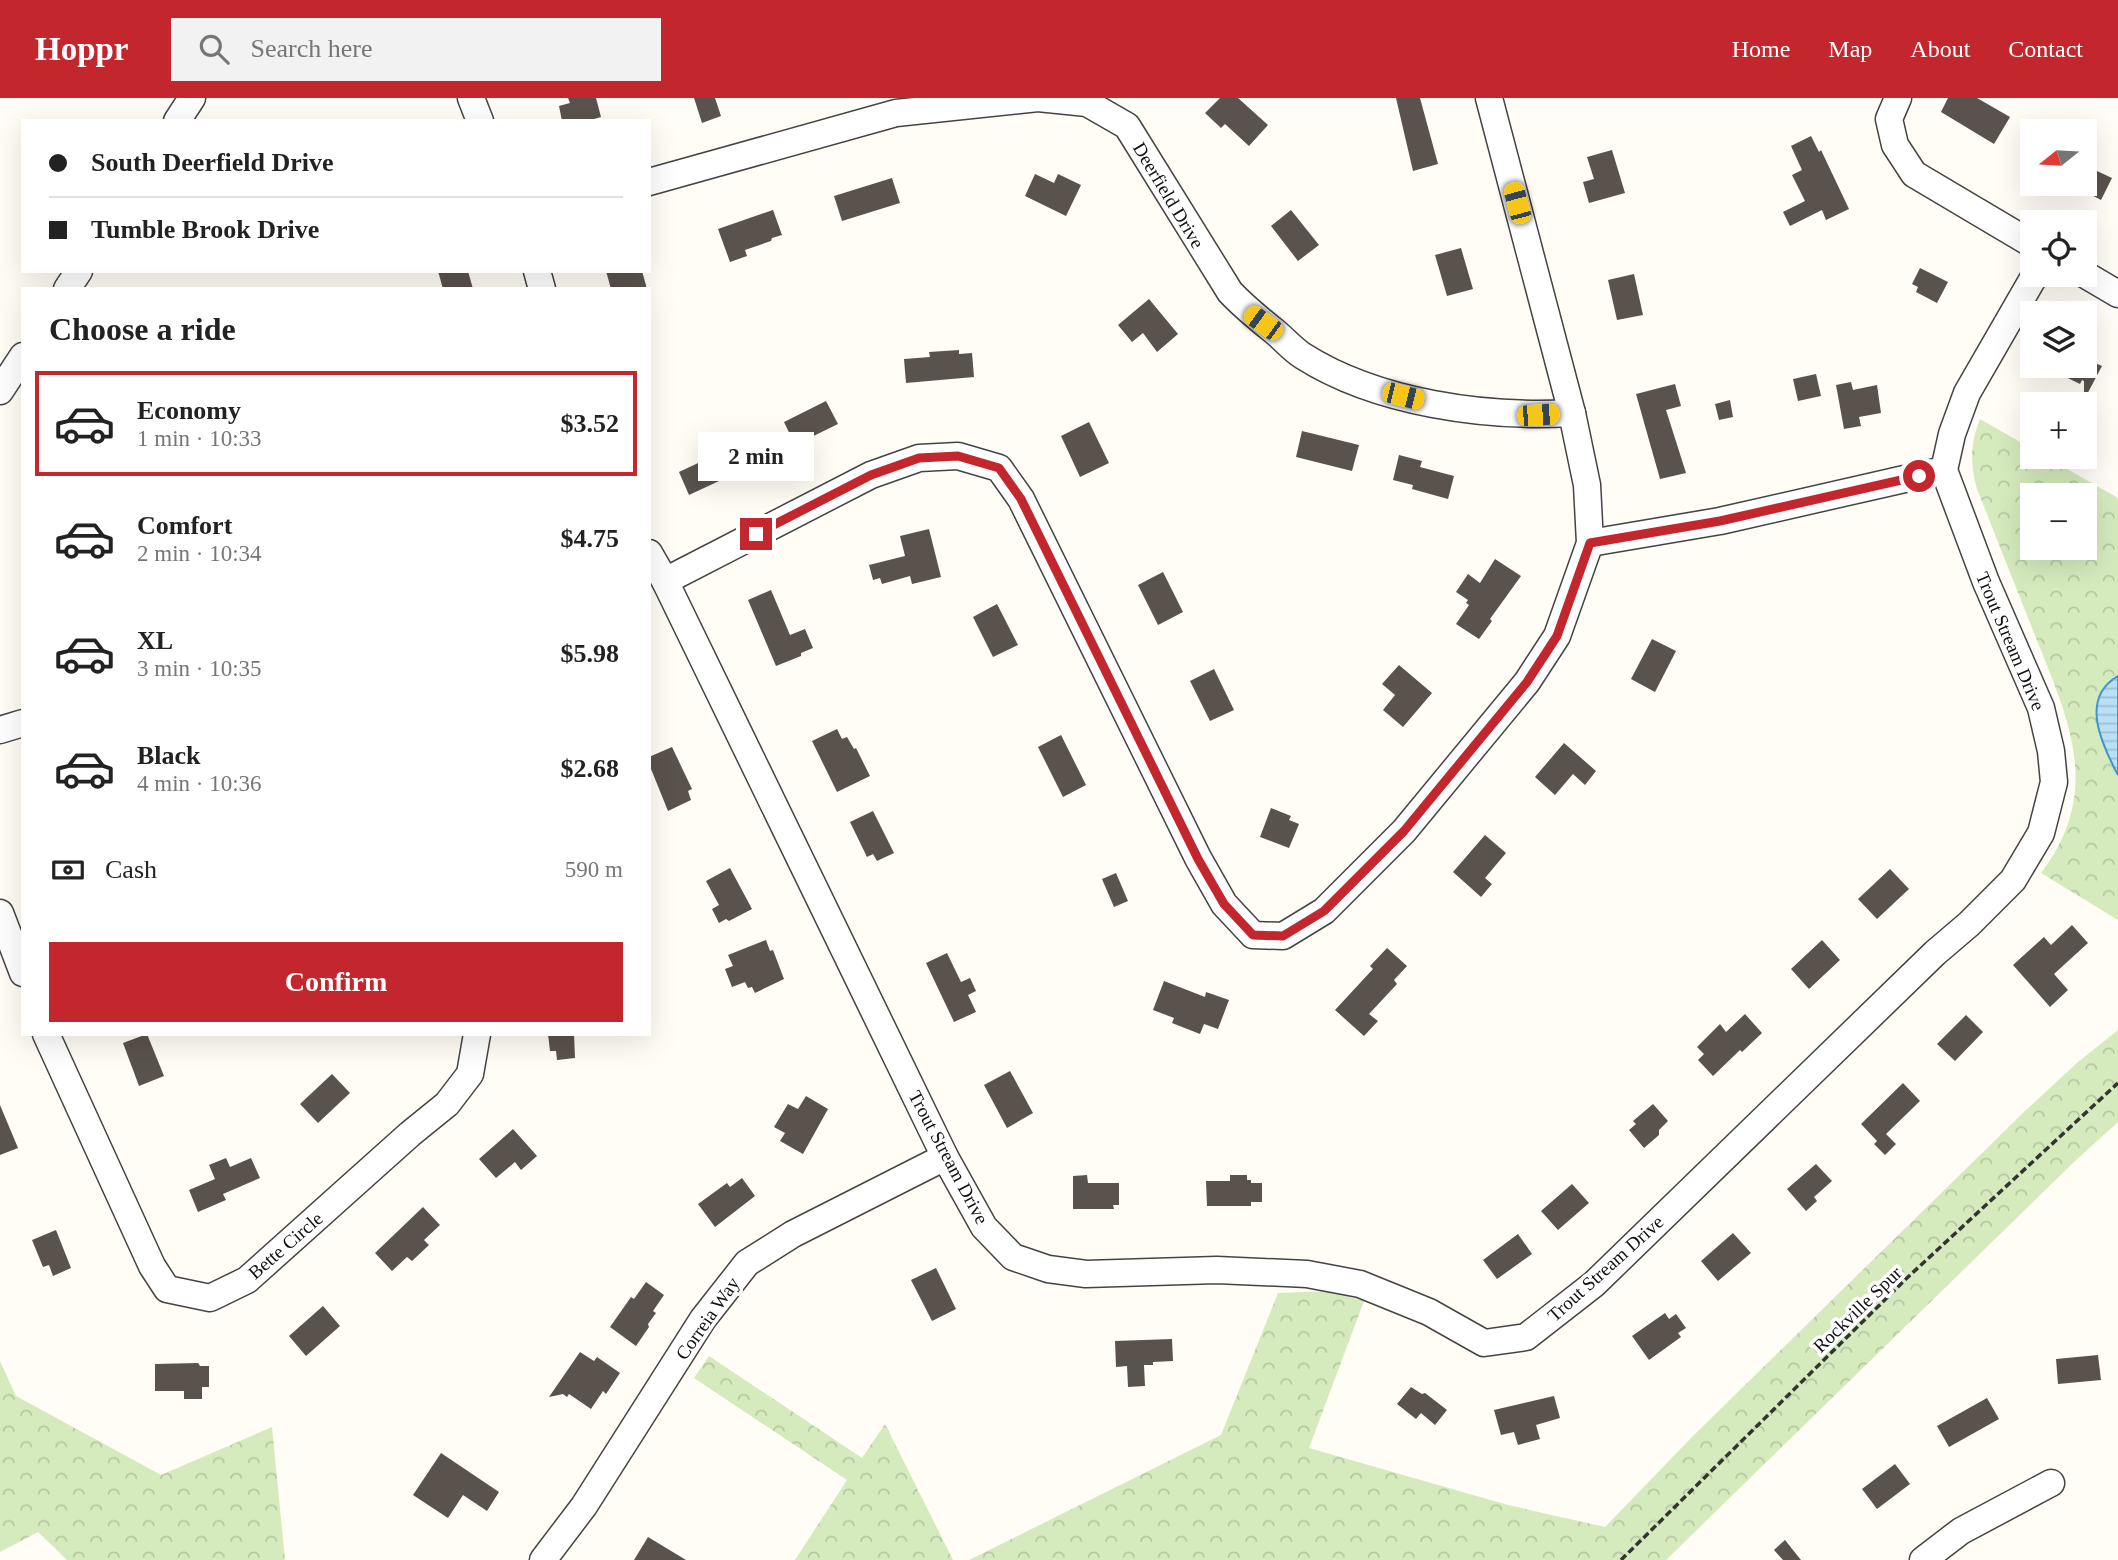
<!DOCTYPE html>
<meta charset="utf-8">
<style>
body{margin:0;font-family:"Times New Roman",serif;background:#f2f2f2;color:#222;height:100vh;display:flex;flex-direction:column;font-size:26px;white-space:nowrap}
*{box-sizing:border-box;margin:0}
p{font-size:23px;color:#767676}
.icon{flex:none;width:38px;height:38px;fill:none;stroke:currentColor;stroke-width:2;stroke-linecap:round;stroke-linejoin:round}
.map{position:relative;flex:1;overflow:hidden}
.side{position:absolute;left:21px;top:189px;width:630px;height:749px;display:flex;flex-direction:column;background:#fff;border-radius:0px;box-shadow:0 7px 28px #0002}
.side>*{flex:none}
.banner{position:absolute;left:21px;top:21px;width:630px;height:154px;border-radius:0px;box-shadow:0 7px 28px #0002;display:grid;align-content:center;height:154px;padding:0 28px;background:#fff}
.needle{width:46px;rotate:252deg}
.controls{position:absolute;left:2020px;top:21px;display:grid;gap:14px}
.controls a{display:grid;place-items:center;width:77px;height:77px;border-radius:0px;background:#fff;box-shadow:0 7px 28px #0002;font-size:35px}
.end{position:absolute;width:32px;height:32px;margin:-16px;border:9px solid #c4262e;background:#fff;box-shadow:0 0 0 4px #fff}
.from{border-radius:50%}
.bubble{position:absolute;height:49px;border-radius:0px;background:#fff;box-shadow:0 7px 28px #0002;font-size:23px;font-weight:600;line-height:49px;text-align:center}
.car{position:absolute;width:21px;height:42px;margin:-21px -10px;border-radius:9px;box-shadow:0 0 5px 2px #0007;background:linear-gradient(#f5c518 24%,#345 0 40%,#f5c518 0 76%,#345 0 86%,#f5c518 0)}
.banner b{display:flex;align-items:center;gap:24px;height:66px;font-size:26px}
.banner b+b{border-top:2px solid #e0e0e0}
.banner i{width:18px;height:18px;background:#222}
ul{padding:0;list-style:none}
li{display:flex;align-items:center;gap:21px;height:105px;margin:0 14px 10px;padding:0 14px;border:4px solid transparent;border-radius:0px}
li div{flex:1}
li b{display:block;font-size:26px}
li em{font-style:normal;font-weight:600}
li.current{border-color:#c4262e}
li>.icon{width:63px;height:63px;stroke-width:1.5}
h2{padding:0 28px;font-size:32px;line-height:84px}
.pay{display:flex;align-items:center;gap:18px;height:77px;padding:0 28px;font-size:26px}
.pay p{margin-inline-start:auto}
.action{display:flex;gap:14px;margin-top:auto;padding:14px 28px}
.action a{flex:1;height:80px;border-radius:0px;background:#c4262e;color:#fff;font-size:28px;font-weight:600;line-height:80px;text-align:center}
header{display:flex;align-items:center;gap:42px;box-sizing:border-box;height:98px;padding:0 35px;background:#c4262e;color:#fff}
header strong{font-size:33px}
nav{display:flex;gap:38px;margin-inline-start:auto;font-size:24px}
.search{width:490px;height:63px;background:#f2f2f2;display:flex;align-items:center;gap:18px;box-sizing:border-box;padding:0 24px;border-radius:0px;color:#767676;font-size:26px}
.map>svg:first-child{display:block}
.park{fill:url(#park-crowns);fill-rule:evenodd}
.water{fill:url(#water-rules);stroke:#3f96cf;stroke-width:2}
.building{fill:#5a524d}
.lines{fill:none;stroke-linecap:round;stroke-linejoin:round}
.minor-casing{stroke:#444;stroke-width:29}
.path{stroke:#333;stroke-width:3.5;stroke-dasharray:7 3.5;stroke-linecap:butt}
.minor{stroke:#fff;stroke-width:26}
.route{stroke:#c4262e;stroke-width:9}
.labels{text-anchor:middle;stroke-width:7;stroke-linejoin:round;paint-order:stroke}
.street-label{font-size:19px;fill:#111;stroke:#fff}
</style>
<header>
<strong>Hoppr</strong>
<div class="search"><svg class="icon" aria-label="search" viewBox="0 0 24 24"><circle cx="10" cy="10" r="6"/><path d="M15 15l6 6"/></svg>Search here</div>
<nav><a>Home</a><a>Map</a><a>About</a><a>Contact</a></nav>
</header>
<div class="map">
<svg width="2118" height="1462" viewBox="0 0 2118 1462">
<defs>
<pattern id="park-crowns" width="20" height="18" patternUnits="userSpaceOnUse" patternTransform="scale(1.75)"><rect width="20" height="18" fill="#d5ebbd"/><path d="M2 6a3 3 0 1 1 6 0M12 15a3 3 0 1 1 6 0" fill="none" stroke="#b6c8a1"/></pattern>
<pattern id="water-rules" width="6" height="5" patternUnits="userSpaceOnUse" patternTransform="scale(1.75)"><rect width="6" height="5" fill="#b9e0f7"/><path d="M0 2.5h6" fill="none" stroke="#9ebfd3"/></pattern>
</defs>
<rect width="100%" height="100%" fill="#fffdf5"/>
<g class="park">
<path d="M1980 321 2032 351V359H2046L2118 400V822L2041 775C2104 692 2068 621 2034 535 2015 487 1996 439 1977 391 1970 366 1970 346 1980 321ZM2032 397H2084V450H2032Z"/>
<path d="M2118 932V1024L2075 1063 1666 1462H969L1221 1337 1278 1195 1330 1193 1364 1203 1309 1350 1508 1407 1605 1429 1693 1338 2026 1012 2078 964Z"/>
<path d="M709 1258 862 1360 885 1326 953 1462H795L847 1382 694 1280Z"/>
<path d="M0 1263 16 1298 161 1377 272 1329 285 1462H67L38 1434 0 1454Z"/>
</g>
<path class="water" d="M2118 578V677C2102 647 2079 600 2118 578Z"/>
<g class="building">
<path d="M568 0H596L601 19 587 23H562L559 8 570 5Z"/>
<path d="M694 0H715L721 18 702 25Z"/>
<path d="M1220 0H1238L1268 27 1249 48 1225 26 1221 30 1205 15Z"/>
<path d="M1396 0H1420L1438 66 1413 73Z"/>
<path d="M1948 0H1977L2010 19 1994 46 1941 14Z"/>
<path d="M1811 38 1819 54 1821 52 1849 111 1826 122 1822 112 1790 128 1783 114 1805 103 1792 77 1802 72 1791 48Z"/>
<path d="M1612 52 1625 95 1589 105 1583 84 1594 81 1587 59Z"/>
<path d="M2084 67 2112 80 2101 102 2084 93Z"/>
<path d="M1035 76 1054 85 1058 76 1081 87 1066 118 1025 98Z"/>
<path d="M892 80 900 105 842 123 834 98Z"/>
<path d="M773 112 782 137 772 140 771 143 745 152 747 158 730 164 718 131Z"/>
<path d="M1291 112 1319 147 1298 163 1271 128Z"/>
<path d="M1461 150 1473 191 1447 198 1435 157Z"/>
<path d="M1920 170 1948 184 1937 205 1916 194 1918 189 1912 186Z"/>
<path d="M438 173H468L473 191H443Z"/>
<path d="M606 173H642L647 191H611Z"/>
<path d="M1634 176 1643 217 1617 222 1608 182Z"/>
<path d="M1149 201 1178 236 1157 254 1143 235 1132 244 1118 227Z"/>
<path d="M959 252V256L972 255 974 279 906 285 904 261 930 259 929 254Z"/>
<path d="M2084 260 2102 268 2084 302V283L2082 282 2080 286 2043 268H2084Z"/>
<path d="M1816 276 1821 298 1798 303 1793 281Z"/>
<path d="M1851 284 1853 292 1877 287 1881 315 1859 319 1861 328 1844 331 1836 287Z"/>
<path d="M1675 286 1681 308 1666 312 1686 375 1660 381 1636 296Z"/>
<path d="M1730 302 1733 319 1719 322 1715 306Z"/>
<path d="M826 303 838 326 795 347 784 324Z"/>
<path d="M1089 324 1109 365 1080 379 1061 338Z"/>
<path d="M1302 333 1359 347 1352 373 1296 359Z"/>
<path d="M730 350 738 365 728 370 732 377 689 397 679 374Z"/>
<path d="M1399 357 1422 363 1420 369 1454 378 1448 401 1412 391 1413 387 1393 382Z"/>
<path d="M929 431 941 479 912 486 910 478 882 486 880 480 873 482 869 467 905 458 900 438Z"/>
<path d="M1495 461 1521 478 1490 521 1492 523 1479 541 1456 526 1469 507 1466 505 1468 502 1456 494 1468 476 1480 485Z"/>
<path d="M1163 474 1183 514 1158 527 1138 487Z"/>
<path d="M771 492 790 537 805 531 813 550 801 555V558L776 568 748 502Z"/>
<path d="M997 506 1018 547 993 559 973 519Z"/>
<path d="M1652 541 1676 553 1655 594 1631 581Z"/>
<path d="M1399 567 1432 595 1403 629 1383 612 1395 597 1382 586Z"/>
<path d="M1214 571 1234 612 1210 623 1190 583Z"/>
<path d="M837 631 842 641 847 639 854 651 856 650 870 678 837 694 812 643Z"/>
<path d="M1061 637 1086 687 1063 699 1038 649Z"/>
<path d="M1564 645 1596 673 1585 687 1573 676 1555 697 1535 679Z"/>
<path d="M672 649 692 691 688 693 691 702 668 713 649 666V659Z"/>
<path d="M1271 710 1291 718 1289 722 1299 726 1289 750 1260 739Z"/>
<path d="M873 713 894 755 877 763 873 756 867 759 850 724Z"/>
<path d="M1485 737 1506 755 1485 780 1492 786 1481 799 1453 774Z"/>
<path d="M730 770 752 811 729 823 726 821 719 825 712 811 719 807 706 783Z"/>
<path d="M1890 771 1909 791 1877 821 1858 801Z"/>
<path d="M1116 775 1128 803 1114 809 1102 781Z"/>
<path d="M2072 827 2088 845 2054 876 2068 892 2050 909 2013 867 2044 839 2051 847Z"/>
<path d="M766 842 770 853 773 852 784 881 755 895 752 889 748 890 745 884 732 889 725 871 733 868 728 857Z"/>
<path d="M1822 842 1840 862 1809 891 1791 871Z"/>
<path d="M1387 850 1407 868 1394 882 1397 886 1369 916 1378 923 1364 938 1335 912 1373 871 1370 868Z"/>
<path d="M947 855 961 884 970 880 976 893 968 897 976 914 954 924 926 865Z"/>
<path d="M1164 883 1205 899 1206 894 1229 902 1218 931 1204 926 1200 936 1172 925 1174 920 1153 912Z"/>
<path d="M1745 916 1762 935 1742 954 1740 952 1713 978 1698 962 1704 956 1697 949 1720 926 1726 934Z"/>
<path d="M1966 917 1983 934 1955 963 1937 946Z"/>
<path d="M147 936 164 978 139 988 123 945Z"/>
<path d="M548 936H574L575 960 557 962 556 953H550Z"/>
<path d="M1010 973 1033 1015 1007 1030 984 987Z"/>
<path d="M332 976 350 995 318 1025 300 1006Z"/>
<path d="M1903 985 1920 1003 1886 1036 1896 1046 1885 1057 1874 1046 1877 1043 1861 1026Z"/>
<path d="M806 998 828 1011 803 1056 780 1043 785 1035 774 1029 788 1006 798 1011Z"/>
<path d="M1653 1006 1668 1023 1659 1032V1037L1644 1050 1629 1032 1636 1026 1633 1023Z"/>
<path d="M0 1007 18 1050 0 1057Z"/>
<path d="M513 1031 537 1058 521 1072 515 1064 496 1080 479 1061Z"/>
<path d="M226 1060 230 1069 251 1060 260 1080 223 1096 226 1102 198 1114 189 1092 215 1081 209 1067Z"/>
<path d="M1816 1066 1832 1083 1814 1099 1817 1103 1806 1113 1787 1091Z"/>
<path d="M1087 1077 1088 1085H1119V1107H1113L1114 1111H1073V1078Z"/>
<path d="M1230 1077H1247V1082H1251V1085H1262V1104H1251V1108H1207L1206 1083H1230Z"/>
<path d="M742 1080 755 1098 715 1129 698 1106 727 1085 730 1089Z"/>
<path d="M1572 1086 1589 1105 1558 1132 1541 1113Z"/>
<path d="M423 1109 440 1127 424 1142 429 1147 412 1163 407 1159 392 1173 375 1155Z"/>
<path d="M56 1132 71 1170 53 1178 49 1167 43 1169 32 1142Z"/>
<path d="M1733 1135 1751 1155 1718 1183 1701 1163Z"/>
<path d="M1518 1136 1532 1156 1497 1181 1483 1162Z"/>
<path d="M936 1170 956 1211 932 1223 911 1182Z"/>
<path d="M646 1184 664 1197 653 1213 656 1215 648 1226 649 1229 636 1248 610 1229 631 1199 634 1201Z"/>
<path d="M323 1208 340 1228 306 1258 289 1238Z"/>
<path d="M1665 1215 1669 1221 1676 1216 1686 1230 1678 1235 1681 1239 1649 1262 1632 1238Z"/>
<path d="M1172 1241 1173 1263 1153 1264V1267H1144L1145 1288 1128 1289 1127 1268 1116 1269 1115 1243Z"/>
<path d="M580 1254 594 1263 597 1259 620 1275 606 1296 603 1293 591 1311 569 1296 567 1299 563 1296 549 1299Z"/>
<path d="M2098 1257 2101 1282 2058 1286 2056 1261Z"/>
<path d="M198 1265 200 1268H209V1289H202V1301H184V1293H155V1266Z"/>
<path d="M1411 1289 1422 1296 1425 1295 1447 1312 1435 1327 1421 1315 1416 1321 1397 1306Z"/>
<path d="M1554 1298 1560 1320 1536 1327 1540 1341 1518 1347 1514 1334 1501 1337 1494 1312Z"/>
<path d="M1987 1300 1999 1321 1949 1349 1937 1328Z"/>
<path d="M441 1355 499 1394 487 1413 463 1397 448 1420 413 1397Z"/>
<path d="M1895 1366 1910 1386 1877 1411 1862 1391Z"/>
<path d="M648 1439 686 1462H634Z"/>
<path d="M1785 1442 1801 1462H1783L1774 1452Z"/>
</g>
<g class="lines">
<defs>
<g id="minor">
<path d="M471 0 480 23"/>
<path d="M1898 0 1889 21 1895 47 1914 76 2032 146"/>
<path d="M177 23 192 0"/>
<path d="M649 84 896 15 1038 0 1087 5 1127 28 1230 194C1244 209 1259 221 1274 233 1284 241 1292 251 1303 258 1377 305 1486 320 1572 315"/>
<path d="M537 173 542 191"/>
<path d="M2084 176 2118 196"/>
<path d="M67 191 79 173"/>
<path d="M0 293 23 258"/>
<path d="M1590 445 1720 423 1944 372"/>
<path d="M649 455 665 483 945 1059 984 1129 1013 1159 1048 1171 1086 1176 1217 1172 1307 1176 1360 1186 1429 1214 1484 1245 1526 1239 1594 1186 1935 855 1969 826 2013 782 2041 735 2054 684 2051 653 2041 610 1986 484 1944 372 1952 336 1967 295 2035 177"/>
<path d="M665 483 871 377 919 360 958 358 999 370 1021 401 1198 760 1224 806 1253 837 1283 838 1324 813 1404 733 1527 584 1557 538 1590 445 1587 387 1572 315 1489 0"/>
<path d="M0 632 23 625"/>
<path d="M0 815 23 875"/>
<path d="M46 936 152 1168 167 1191 210 1200 247 1182 410 1036 447 1006 470 976 477 936"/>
<path d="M543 1462 584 1408 703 1221 747 1165 793 1136 945 1059"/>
<path d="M1923 1462 1961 1433 2051 1385"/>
</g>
</defs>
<use href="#minor" class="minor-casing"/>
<path class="path" d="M1621 1462 1908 1179 2118 985"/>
<use href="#minor" class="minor"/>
</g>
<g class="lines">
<path class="route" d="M756 436 871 377 919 360 958 358 999 370 1021 401 1198 761 1224 806 1253 837 1283 838 1324 813 1404 733 1527 584 1557 538 1590 445 1720 423 1919 378"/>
</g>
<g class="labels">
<g class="street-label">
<text transform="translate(1169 97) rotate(59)" y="7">Deerfield Drive</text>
<text transform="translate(2011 543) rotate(67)" y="7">Trout Stream Drive</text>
<text transform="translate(949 1059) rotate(62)" y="7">Trout Stream Drive</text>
<text transform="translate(285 1147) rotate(-41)" y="7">Bette Circle</text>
<text transform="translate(1605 1170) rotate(-42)" y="7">Trout Stream Drive</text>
<text transform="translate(1857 1211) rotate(-44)" y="7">Rockville Spur</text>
<text transform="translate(707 1220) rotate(-55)" y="7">Correia Way</text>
</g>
</g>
</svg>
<div class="controls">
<a><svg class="needle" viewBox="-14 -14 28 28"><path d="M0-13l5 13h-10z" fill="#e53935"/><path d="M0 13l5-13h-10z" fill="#767676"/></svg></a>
<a><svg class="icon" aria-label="locate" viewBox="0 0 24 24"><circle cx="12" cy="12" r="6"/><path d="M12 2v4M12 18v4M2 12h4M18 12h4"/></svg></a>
<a><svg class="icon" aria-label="layers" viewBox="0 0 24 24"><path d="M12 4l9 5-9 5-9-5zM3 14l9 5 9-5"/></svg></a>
<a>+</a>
<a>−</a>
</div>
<i class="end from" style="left:1919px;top:378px"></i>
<i class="end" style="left:756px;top:436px"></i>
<div class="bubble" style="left:698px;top:334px;width:116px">2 min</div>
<i class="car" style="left:1517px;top:105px;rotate:345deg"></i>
<i class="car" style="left:1263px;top:225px;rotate:306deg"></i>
<i class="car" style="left:1403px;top:298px;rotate:104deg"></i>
<i class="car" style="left:1538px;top:317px;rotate:86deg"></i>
<div class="banner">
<b><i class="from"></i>South Deerfield Drive</b>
<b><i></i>Tumble Brook Drive</b>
</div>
<section class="side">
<h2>Choose a ride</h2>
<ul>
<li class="current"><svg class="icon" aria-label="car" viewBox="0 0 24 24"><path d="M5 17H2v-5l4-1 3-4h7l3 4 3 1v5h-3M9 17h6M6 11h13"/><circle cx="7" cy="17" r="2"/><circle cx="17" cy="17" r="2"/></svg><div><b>Economy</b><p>1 min · 10:33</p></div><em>$3.52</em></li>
<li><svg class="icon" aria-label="car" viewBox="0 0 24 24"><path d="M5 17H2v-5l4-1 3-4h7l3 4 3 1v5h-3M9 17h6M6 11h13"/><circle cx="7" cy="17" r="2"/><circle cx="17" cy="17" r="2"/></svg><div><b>Comfort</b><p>2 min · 10:34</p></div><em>$4.75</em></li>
<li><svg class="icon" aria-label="car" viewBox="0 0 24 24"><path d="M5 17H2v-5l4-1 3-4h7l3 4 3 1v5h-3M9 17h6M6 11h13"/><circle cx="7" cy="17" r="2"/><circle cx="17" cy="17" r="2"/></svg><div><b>XL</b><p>3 min · 10:35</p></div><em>$5.98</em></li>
<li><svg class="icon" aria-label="car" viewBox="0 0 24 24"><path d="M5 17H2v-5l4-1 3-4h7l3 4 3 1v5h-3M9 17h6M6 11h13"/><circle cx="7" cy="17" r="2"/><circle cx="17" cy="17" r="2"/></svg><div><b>Black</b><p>4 min · 10:36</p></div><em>$2.68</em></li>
</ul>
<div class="pay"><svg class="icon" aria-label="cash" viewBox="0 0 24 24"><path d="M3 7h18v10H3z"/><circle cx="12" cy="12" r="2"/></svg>Cash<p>590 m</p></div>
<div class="action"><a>Confirm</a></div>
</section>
</div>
